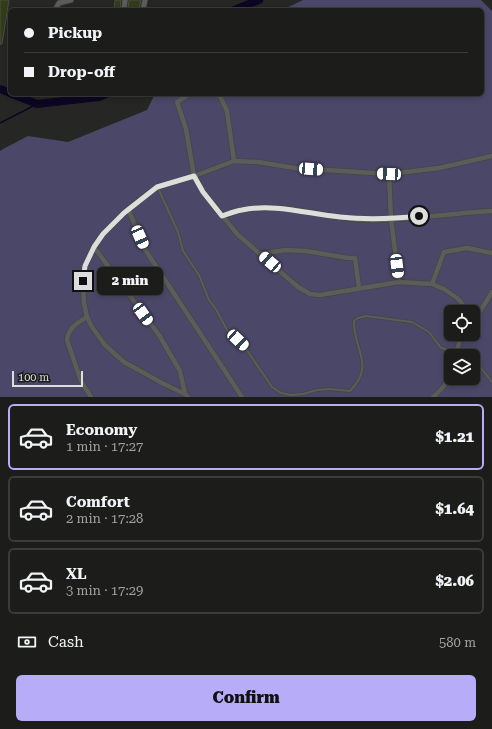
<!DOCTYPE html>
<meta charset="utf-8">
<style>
body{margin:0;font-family:"Roboto Serif",serif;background:#252624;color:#f1f3f6;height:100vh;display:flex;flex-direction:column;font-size:15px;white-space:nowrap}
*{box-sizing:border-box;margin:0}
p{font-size:13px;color:#a0a2a3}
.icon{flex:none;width:22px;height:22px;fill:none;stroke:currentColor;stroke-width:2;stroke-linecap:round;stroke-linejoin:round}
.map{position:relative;height:397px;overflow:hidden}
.drawer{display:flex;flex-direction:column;background:#1c1d1b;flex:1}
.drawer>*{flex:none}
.hud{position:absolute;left:8px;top:8px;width:476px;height:88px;border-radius:6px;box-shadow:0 2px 6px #0003,0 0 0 1px #3a3b3a;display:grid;align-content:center;height:88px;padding:0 16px;background:#1c1d1b}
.tools{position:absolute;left:444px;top:305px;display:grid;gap:8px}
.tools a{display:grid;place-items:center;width:36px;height:36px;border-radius:6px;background:#1c1d1b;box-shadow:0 2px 6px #0003,0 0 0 1px #3a3b3a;font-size:20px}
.scale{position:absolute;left:12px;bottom:10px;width:71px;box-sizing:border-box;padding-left:4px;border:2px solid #dddddb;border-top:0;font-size:11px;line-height:14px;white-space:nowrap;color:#dddddb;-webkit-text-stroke:3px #1d1e1b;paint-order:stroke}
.end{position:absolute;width:18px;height:18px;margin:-9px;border:5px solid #dddddb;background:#111;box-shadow:0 0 0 2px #111}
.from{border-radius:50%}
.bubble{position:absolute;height:28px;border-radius:6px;background:#1c1d1b;box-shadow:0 2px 6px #0003,0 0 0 1px #3a3b3a;font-size:13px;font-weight:800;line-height:28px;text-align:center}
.car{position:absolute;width:12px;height:24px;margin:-12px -6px;border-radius:5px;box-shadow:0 0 3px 1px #0007;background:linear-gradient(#fff 24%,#345 0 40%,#fff 0 76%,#345 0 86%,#fff 0)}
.hud b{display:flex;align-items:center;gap:14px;height:38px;font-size:15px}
.hud b+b{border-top:1px solid #3a3b3a}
.hud i{width:10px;height:10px;background:#f1f3f6}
ul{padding:7px 0 0;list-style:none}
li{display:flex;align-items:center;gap:12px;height:66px;margin:0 8px 6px;padding:0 8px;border:2px solid #3a3b3a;border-radius:6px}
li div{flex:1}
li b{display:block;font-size:15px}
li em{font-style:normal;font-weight:800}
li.selected{border-color:#b6acf8}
li>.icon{width:36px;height:36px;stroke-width:1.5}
.pay{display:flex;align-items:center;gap:10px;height:44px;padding:0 16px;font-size:15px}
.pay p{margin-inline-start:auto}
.cta{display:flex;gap:8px;margin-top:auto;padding:8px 16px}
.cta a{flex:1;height:46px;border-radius:6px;background:#b6acf8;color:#111;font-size:16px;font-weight:800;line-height:46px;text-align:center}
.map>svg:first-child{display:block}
.green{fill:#4b4768;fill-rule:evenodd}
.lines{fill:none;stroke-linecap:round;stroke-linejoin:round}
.stream{stroke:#0d0622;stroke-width:1.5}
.river{stroke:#0d0622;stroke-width:8}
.building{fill:#333c19;stroke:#4c4d4a}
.service-casing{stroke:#454543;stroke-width:3.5}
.minor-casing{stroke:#454543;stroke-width:6}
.service{stroke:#5c5d5a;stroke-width:2}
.minor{stroke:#5c5d5a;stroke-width:4.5}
.route{stroke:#dddddb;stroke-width:5}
</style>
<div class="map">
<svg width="492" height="397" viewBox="0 0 492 397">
<rect width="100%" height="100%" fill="#262724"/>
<path class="green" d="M303 0H481L492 11V397H0V151L3 149 28 136 68 142 147 110 155 94H482V10H282ZM451 312H473V334H451ZM451 356H473V378H451Z"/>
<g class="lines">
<path class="stream" d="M0 123 37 104"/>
<g class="river">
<path d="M234 10 259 0"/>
<path d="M0 89 10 93"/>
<path d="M12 94 37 104 99 97 106 94"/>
</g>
</g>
<g class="building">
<path d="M0 0H9L2 44H0Z"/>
<path d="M115 0H121L120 10H114Z"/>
<path d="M129 0H141L139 10H128Z"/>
</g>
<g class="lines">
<defs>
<g id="service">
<path d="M158 188 178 232 183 251 199 275 209 300 216 309 227 330 231 335 244 346 272 387 281 393 291 395 303 394 317 390 329 389 350 391C376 364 353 350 354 321L358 318 366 316 412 322 429 332 441 348 456 352H465L470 356"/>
<path d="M473 358 492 382"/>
</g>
<g id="minor">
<path d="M55 10 59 3 71 0"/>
<path d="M124 10 125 0"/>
<path d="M143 10 145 0"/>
<path d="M190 94 177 102 186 129 194 176 203 192 238 235 298 287 310 294 320 295 399 282 432 284 444 289 457 298 470 312"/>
<path d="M219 94 227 111 234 161"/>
<path d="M389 174 391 219 399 282"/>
<path d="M128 209 146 251 242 397"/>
<path d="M222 216C228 214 235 211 242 210 283 201 326 219 367 220 409 221 450 213 492 211"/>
<path d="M94 247 159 335 180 371 185 394"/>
<path d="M260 254 285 250 306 251 348 258H355L359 288"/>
<path d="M432 284 444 252 467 248 492 253"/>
<path d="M87 317C77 323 69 327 67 340L81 381 91 397"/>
<path d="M473 317 481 310 492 292"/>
<path d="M455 356 462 334"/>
<path d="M188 397 185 394 162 383 124 362 105 345 92 327 87 317 84 303 83 281 85 266 94 247 103 234 128 209 157 187 194 176 234 161 258 162 295 168 389 174 439 168 492 156"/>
<path d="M433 397C442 390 448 383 451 372"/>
</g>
</defs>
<use href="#service" class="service-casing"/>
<use href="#minor" class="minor-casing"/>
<use href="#service" class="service"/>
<use href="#minor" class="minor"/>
</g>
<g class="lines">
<path class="route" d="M83 281 85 266 94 247 103 234 124 213 157 187 194 176 203 192 222 216C228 214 235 211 242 210 274 203 308 214 340 217 367 220 392 219 419 216"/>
</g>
</svg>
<div class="tools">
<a><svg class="icon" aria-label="locate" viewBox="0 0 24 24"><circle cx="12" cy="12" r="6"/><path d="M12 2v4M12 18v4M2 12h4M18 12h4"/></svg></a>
<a><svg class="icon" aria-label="layers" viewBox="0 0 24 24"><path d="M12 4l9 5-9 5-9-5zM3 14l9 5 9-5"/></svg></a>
</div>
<div class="scale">100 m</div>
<i class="end from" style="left:419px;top:216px"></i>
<i class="end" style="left:83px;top:281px"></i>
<div class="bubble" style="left:97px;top:267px;width:66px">2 min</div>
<i class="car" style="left:311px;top:169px;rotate:94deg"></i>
<i class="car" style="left:389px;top:174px;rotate:273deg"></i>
<i class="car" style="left:140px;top:237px;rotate:156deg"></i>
<i class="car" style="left:270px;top:262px;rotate:311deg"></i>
<i class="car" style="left:397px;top:266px;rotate:173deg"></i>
<i class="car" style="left:143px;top:314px;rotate:144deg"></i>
<i class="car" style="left:238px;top:340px;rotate:133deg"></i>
<div class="hud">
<b><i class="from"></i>Pickup</b>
<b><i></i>Drop-off</b>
</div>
</div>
<section class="drawer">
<ul>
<li class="selected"><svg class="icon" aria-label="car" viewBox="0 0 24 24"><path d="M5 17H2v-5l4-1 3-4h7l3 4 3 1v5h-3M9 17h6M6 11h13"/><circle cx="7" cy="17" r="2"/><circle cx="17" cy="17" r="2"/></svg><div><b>Economy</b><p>1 min · 17:27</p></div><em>$1.21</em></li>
<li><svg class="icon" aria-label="car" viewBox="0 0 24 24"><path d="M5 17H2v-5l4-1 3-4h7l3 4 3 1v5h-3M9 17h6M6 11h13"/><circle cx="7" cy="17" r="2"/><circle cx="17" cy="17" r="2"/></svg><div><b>Comfort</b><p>2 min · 17:28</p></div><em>$1.64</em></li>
<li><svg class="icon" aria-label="car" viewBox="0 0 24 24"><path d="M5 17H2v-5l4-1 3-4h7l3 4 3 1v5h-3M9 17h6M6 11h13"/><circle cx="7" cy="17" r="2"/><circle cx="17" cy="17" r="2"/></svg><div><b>XL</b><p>3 min · 17:29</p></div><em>$2.06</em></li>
</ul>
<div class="pay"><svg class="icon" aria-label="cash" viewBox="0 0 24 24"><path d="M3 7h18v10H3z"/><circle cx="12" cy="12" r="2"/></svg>Cash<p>580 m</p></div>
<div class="cta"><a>Confirm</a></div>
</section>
